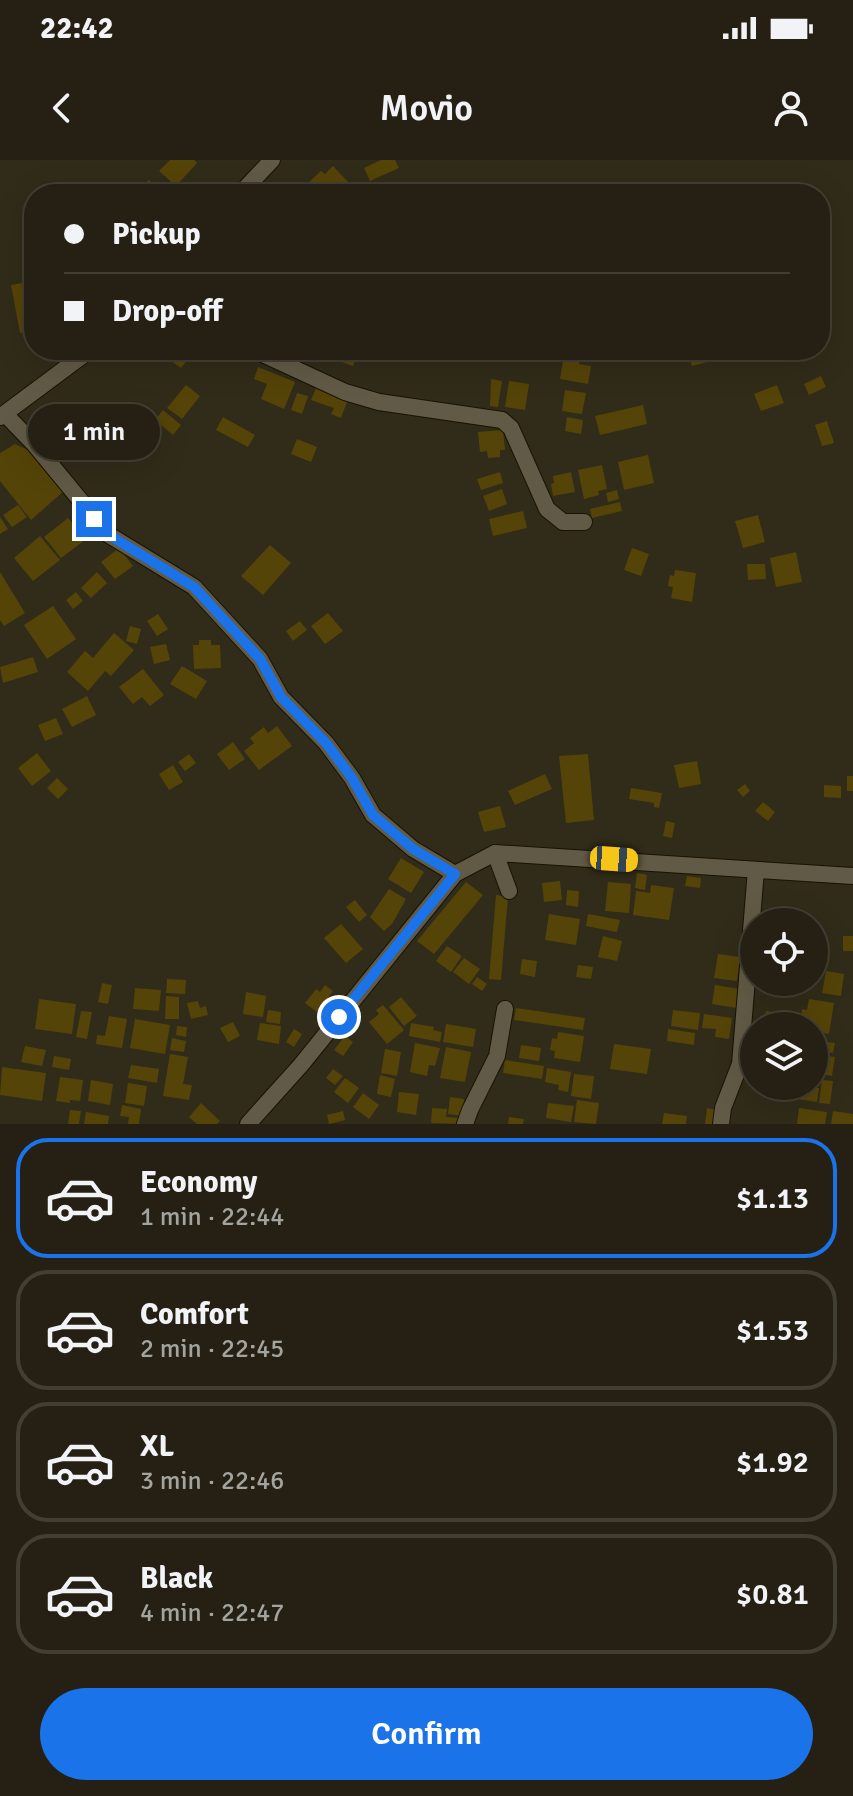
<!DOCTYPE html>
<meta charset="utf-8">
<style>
body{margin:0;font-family:Signika,sans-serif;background:#312d21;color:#f1f3f6;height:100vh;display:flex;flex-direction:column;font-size:30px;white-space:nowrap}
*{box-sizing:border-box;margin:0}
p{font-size:26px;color:#a3a3a0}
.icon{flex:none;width:44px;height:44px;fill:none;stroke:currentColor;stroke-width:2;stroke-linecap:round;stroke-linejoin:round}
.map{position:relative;height:964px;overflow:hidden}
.drawer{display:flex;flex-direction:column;background:#252013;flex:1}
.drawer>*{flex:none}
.hud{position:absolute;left:24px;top:24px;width:806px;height:176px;border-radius:32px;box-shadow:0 8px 32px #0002,0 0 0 2px #423e33;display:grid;align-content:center;height:176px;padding:0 40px;background:#252013}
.fabs{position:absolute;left:740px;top:748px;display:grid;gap:16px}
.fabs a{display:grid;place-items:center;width:88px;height:88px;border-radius:50%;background:#252013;box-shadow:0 8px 32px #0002,0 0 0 2px #423e33;font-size:40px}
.end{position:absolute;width:36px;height:36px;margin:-18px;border:10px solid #1a73e8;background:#fff;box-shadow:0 0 0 4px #fff}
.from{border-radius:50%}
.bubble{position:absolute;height:56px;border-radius:28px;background:#252013;box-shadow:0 8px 32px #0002,0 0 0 2px #423e33;font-size:26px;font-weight:600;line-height:56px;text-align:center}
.car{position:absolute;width:24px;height:48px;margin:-24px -12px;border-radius:10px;box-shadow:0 0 6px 2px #0007;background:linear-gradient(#f5c518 24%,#345 0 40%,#f5c518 0 76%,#345 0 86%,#f5c518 0)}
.hud b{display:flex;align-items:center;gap:28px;height:76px;font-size:30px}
.hud b+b{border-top:2px solid #423e33}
.hud i{width:20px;height:20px;background:#f1f3f6}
ul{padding:14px 0 0;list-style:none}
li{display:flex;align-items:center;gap:24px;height:120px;margin:0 16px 12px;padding:0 24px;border:4px solid #423e33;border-radius:32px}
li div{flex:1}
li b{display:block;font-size:30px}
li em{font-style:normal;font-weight:600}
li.active{border-color:#1a73e8}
li>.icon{width:72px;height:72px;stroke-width:1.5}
.button{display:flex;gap:16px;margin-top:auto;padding:16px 40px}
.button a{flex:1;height:92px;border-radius:48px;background:#1a73e8;color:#fff;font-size:32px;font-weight:600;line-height:92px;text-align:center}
.status{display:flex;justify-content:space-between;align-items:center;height:56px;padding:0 40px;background:#252013;direction:ltr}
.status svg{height:22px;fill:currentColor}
header{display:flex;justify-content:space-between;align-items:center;height:104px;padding:0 40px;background:#252013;font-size:36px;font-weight:600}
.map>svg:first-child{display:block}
.building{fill:#554408}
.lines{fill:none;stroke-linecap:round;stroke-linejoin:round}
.street-casing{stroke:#191303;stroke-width:18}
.street{stroke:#615a46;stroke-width:16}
.route{stroke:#1a73e8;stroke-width:10}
</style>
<div class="status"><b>22:42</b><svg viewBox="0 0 49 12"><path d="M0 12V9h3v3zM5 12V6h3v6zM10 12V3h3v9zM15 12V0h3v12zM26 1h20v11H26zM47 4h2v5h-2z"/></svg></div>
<header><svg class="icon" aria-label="back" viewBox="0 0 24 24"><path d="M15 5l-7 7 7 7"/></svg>Movio<svg class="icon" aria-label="person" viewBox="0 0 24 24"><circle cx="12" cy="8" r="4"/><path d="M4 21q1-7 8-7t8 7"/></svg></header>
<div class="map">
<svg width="853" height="964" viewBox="0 0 853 964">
<rect width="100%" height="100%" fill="#312b19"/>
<g class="building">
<path d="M170 0H194L197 3 176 26 159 11Z"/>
<path d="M381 0H395L399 8 370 21 364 8Z"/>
<path d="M333 6 350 24 340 34H307L306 32 310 29 306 25 321 11 325 14Z"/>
<path d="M149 20 160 34H130Z"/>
<path d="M33 121 34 171 20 173 11 125Z"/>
<path d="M156 190H195L181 208Z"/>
<path d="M336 190H358L353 206 333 199Z"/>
<path d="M687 190H725L726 197 692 206Z"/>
<path d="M734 190H759V191L736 198Z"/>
<path d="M564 195 580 197 579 204 591 206 588 224 560 219Z"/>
<path d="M258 207 295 222 284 249 261 239 267 224 254 219Z"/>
<path d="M821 216 826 227 809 235 804 224Z"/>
<path d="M491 219 502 221 498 247 490 246Z"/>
<path d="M509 221 529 224 525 250 505 247Z"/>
<path d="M186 225 200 236 182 259 167 248Z"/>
<path d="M777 225 784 243 761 251 754 234Z"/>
<path d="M316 228 348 239 341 258 331 254 334 248 311 240Z"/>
<path d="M565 230 586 233 582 254 562 251Z"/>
<path d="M297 233 308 236 302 254 291 250Z"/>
<path d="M118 244 147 273 125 294 97 265Z"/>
<path d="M643 245 647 264 600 275 595 256Z"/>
<path d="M163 250 181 265 173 275 155 260Z"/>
<path d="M223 257 255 275 248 287 216 270Z"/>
<path d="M567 257 583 260 581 274 565 271Z"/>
<path d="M827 261 834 283 822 286 815 265Z"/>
<path d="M503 270 505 290H500V297L488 298 487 291 480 292 478 272Z"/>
<path d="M297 279 317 287 311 302 291 294Z"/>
<path d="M15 284 32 292 65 330 31 360 0 321V293Z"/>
<path d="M648 295 654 323 624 330 618 302Z"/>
<path d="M602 305 607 329 598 331 599 335 584 339 578 310Z"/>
<path d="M500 312 503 323 481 330 477 319Z"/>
<path d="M571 312 575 332 553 336 551 324 554 323 553 316Z"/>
<path d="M502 329 507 344 489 351 483 336Z"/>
<path d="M617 330 619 339 608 342 606 333Z"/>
<path d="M620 342 622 351 592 358 590 349Z"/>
<path d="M18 345 27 357 12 367 3 355Z"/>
<path d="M523 351 527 368 493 376 489 359Z"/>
<path d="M758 355 765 382 743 388 735 361Z"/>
<path d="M0 357 8 369 0 374Z"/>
<path d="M68 358 85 380 61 398 44 377Z"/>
<path d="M40 376 60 400 33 421 14 398Z"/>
<path d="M270 385 291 403 263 435 241 416Z"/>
<path d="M119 388 133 406 115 419 101 402Z"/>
<path d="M632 388 649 394 641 416 624 410Z"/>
<path d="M796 392 802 422 776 427 770 398Z"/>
<path d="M747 404H765L766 419 748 420Z"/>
<path d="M675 410 696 413 692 442 671 438 673 427 668 426 670 415 674 416Z"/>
<path d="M0 412 25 453 4 466 0 460Z"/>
<path d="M97 412 107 423 91 438 81 428Z"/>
<path d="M76 432 83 441 73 449 66 440Z"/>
<path d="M53 446 76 479 47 499 24 465Z"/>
<path d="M328 453 343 471 325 484 311 466Z"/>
<path d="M158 454 168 469 157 476 147 461Z"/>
<path d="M300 461 307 470 293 481 286 471Z"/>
<path d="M130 466 141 469 137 484 126 481Z"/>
<path d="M114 473 134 490 111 516 105 511 88 531 67 512 85 491 93 498Z"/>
<path d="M199 480H211V485H220L221 508 194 509 193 485H199Z"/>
<path d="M166 484 170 500 154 504 150 487Z"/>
<path d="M33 497 38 512 3 523 0 507Z"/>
<path d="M182 506 207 521 196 539 170 524Z"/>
<path d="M143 509 164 535 150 546 142 537 133 544 119 527Z"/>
<path d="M87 536 96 555 72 567 62 549Z"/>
<path d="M56 558 63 574 45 581 38 565Z"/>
<path d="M277 566 292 586 259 610 244 591 254 583 250 578 264 567 268 573Z"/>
<path d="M233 582 245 599 229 610 217 594Z"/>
<path d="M37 593 51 611 32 626 18 608Z"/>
<path d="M189 594 196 603 185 611 178 602Z"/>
<path d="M588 594 594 660 566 663 559 596Z"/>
<path d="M697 601 701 624 679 628 674 605Z"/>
<path d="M173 605 183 622 169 630 159 614Z"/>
<path d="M545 614 552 629 515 645 508 631Z"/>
<rect x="847" y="616" width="6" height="15"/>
<path d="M57 618 68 629 58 639 47 628Z"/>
<path d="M745 624 750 631 743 637 737 630Z"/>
<path d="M824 625 841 626V638L824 637Z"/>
<path d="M631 628 662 633 659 648 654 647V643L629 639Z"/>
<path d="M763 642 775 652 768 661 755 651Z"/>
<path d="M500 646 506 667 484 672 478 652Z"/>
<path d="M666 661 675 663 672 678 663 676Z"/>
<path d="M401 698 424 712 411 733 388 719Z"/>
<path d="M637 713 647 715 645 730 635 728Z"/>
<path d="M687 716 701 718 700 728 685 726Z"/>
<path d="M560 721 562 740 544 742 542 723Z"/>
<path d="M466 722 483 735 434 794 417 781Z"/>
<path d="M608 722 631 724 629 753 605 751Z"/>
<path d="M651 725 674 728 669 760 633 755 636 731 650 733Z"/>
<path d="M389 729 406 739 392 764 384 771 370 757Z"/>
<path d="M567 730 579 731 578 747 566 745Z"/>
<path d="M496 735 508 737 501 820 489 819Z"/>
<path d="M355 740 367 755 359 762 346 747Z"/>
<path d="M549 754 580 759 576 785 545 780Z"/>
<path d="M588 754 620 760 617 772 586 766Z"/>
<path d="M341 764 363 789 346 803 324 778Z"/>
<path d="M603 776 622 781 617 801 598 797Z"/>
<rect x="843" y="776" width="10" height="15"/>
<path d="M447 786 462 796 451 812 436 801Z"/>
<path d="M718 794 740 797 737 821 714 818Z"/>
<path d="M464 798 480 809 469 824 453 812Z"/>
<path d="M522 799 537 801 535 817 520 814Z"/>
<path d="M578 805 593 807 591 819 576 817Z"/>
<path d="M826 811 844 814 841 836 822 833Z"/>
<path d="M477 817 487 824 482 831 472 824Z"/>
<path d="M167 819 186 820 185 834 166 833Z"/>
<path d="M767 822H801L799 831 767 826Z"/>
<path d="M102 823 112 825 108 844 98 842Z"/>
<path d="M325 825 333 831 317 852 305 843 316 829 320 832Z"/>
<path d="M715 825 739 829 737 848 712 844Z"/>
<path d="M135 828 161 830 159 851 133 849Z"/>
<path d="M246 832 266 836 263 857 243 854Z"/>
<path d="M166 836 179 837V859H165Z"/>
<path d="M401 837 417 856 404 866 389 847Z"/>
<path d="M39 839 76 844 72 874 35 869Z"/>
<path d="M809 839 834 843 829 874 814 871V866H800L802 849 807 850Z"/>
<path d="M198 841 200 848 206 846 208 855 191 859 187 843Z"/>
<path d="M383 845 404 870 387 884 369 862 379 854 376 850Z"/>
<path d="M516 848 585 858 583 870 514 860Z"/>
<path d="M268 850 281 852 280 864 266 862Z"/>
<path d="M673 850 700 853 698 870 671 866Z"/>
<path d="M81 851 92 852 87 879 76 877Z"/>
<path d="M766 851 779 853 777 866 764 865Z"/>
<path d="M704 854 732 858 729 879 715 877 716 869 702 868Z"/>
<path d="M109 856 127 859 122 888 96 884 97 875 105 876Z"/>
<path d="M135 859 170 865 165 894 130 888Z"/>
<path d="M233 862 240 876 228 882 220 868Z"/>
<path d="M260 863 281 866 279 884 257 880Z"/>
<path d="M411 863 434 867 433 870 442 872 440 882 409 876Z"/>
<path d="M446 864 476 869 473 887 443 882Z"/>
<path d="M177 866 187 867 186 877 176 875Z"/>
<path d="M294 869 302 874 294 887 286 882Z"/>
<path d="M668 869 695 873 694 885 667 881Z"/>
<path d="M558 872 584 876 580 902 554 898 555 891 550 890 552 878 557 879Z"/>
<path d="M345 876 353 882 343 896 334 890Z"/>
<path d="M172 878 186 881 184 892 170 890Z"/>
<path d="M818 881 835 883 833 893 817 890Z"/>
<path d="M415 883 440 888 435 906 429 905 427 916 410 912Z"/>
<path d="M614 884 651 889 647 914 610 909Z"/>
<path d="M521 885 541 888 539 901 519 898Z"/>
<path d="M25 886 46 890 42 906 21 902Z"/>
<path d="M446 887 471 892 465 922 440 918Z"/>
<path d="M385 889 401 892 397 916 381 913Z"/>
<path d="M170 894 188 897 183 924 192 925 189 940 163 936Z"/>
<path d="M814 894 835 897 832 916 814 913Z"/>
<path d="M54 896 71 899 69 910 52 907Z"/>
<path d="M505 900 544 906 542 919 503 913Z"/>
<path d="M131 905 159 909 157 923 128 918Z"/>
<path d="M2 907 46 913 42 941 0 935Z"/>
<path d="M547 908 571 912 568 932 558 930 559 925 545 922Z"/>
<path d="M333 909 343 916 335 925 326 918Z"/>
<path d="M574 914 594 916 591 939 571 936Z"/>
<path d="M380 915 395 919 391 937 377 934Z"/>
<path d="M60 917 83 920 80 941 70 940V943L56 941Z"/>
<path d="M345 918 359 928 348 943 334 932Z"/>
<path d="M91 920 113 924 110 945 88 941Z"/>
<path d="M822 920 833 921 830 944 819 943Z"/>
<path d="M128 923 147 926 144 946 125 943Z"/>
<path d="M793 926 819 928 817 942 791 938Z"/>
<path d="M399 932 419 934 416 955 397 952Z"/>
<path d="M363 933 379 945 369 959 353 947Z"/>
<path d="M450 937 464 939 463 956 448 954Z"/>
<path d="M577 940 599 943 596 964 574 962Z"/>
<path d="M201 943 220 961 217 964H197L189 957Z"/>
<path d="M548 943 574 946 571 962 546 958Z"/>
<path d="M122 945 141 949 139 964H128L129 957 120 956Z"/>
<path d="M432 948 447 949 446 957 460 958V964L431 963Z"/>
<path d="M707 948 718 950 716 964H705Z"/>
<path d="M799 948 827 952 825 964H797Z"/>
<path d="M70 950 81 951 79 964H68Z"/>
<path d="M343 951 345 960 329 964 327 955Z"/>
<path d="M833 951 853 954V964H831Z"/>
<path d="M86 952 109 956 108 964H84Z"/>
<path d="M664 953 687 956 686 964H662Z"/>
<path d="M509 957 524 959 523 964H508Z"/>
</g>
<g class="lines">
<defs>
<g id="street">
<path d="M240 34 272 0"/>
<path d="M254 190 345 232 379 242 502 260 511 268 547 349 563 362H584"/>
<path d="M5 254 34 284 109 375 194 427 260 499 281 537 326 583 352 618 373 655 413 689 455 714"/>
<path d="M0 257 90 190"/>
<path d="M495 693 509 731"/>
<path d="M248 964 301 905 455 714 495 693 853 716"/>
<path d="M465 964 470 950 497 896 505 849"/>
<path d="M721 964 723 948 740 904 756 710"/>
</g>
</defs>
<use href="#street" class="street-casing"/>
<use href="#street" class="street"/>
</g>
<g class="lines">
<path class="route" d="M94 359 109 375 194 427 260 499 281 537 326 583 352 618 373 655 413 689 455 714 339 857"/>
</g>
</svg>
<div class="fabs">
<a><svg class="icon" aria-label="locate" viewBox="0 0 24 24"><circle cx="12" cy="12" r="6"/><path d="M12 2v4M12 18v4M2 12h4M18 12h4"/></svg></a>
<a><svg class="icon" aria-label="layers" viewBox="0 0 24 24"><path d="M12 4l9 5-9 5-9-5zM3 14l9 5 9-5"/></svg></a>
</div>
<i class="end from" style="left:339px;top:857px"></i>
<i class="end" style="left:94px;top:359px"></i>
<div class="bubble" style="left:28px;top:244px;width:132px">1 min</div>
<i class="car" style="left:614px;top:699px;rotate:94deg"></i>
<div class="hud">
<b><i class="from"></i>Pickup</b>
<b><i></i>Drop-off</b>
</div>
</div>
<section class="drawer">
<ul>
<li class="active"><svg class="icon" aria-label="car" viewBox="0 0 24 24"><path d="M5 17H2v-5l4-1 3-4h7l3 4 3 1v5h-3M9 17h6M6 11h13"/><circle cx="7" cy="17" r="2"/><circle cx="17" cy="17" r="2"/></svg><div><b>Economy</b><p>1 min · 22:44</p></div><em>$1.13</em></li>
<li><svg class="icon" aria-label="car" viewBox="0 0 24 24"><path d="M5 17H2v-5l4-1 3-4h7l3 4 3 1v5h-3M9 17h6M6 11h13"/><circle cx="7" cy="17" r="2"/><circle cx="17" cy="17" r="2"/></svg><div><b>Comfort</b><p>2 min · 22:45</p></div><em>$1.53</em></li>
<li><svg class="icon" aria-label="car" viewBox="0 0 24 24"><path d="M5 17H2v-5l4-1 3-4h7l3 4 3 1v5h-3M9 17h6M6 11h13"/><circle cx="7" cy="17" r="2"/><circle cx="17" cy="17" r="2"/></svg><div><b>XL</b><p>3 min · 22:46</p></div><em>$1.92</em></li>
<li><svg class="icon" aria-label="car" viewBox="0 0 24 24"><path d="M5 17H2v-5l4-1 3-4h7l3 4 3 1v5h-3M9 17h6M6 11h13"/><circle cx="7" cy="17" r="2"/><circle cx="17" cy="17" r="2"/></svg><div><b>Black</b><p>4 min · 22:47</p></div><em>$0.81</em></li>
</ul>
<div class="button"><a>Confirm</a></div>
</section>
